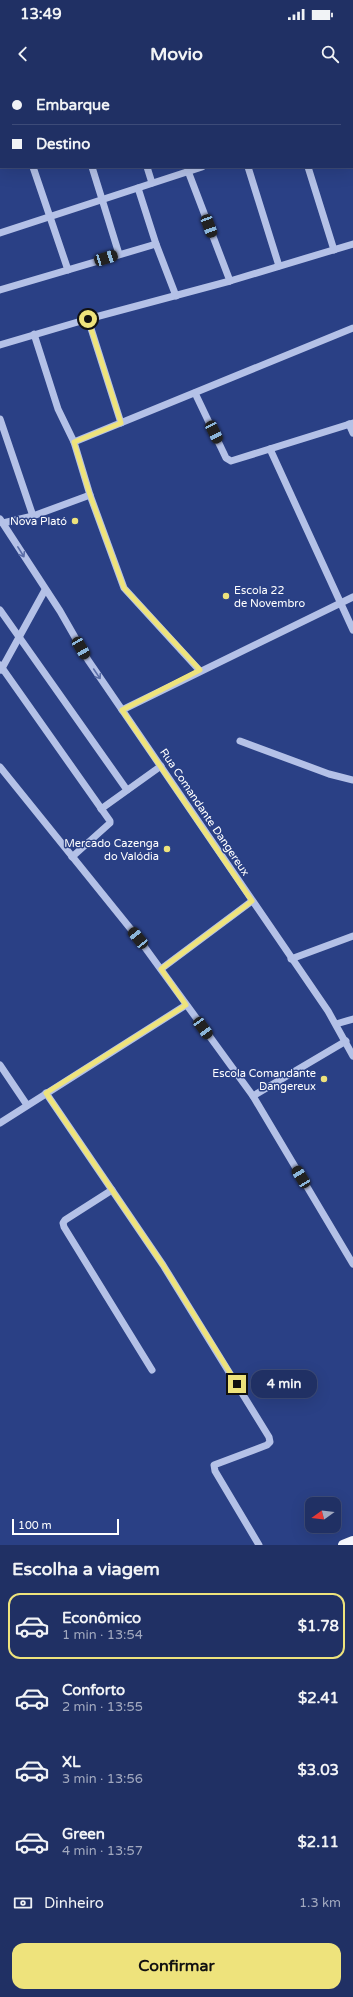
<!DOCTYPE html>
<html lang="pt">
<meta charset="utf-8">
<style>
body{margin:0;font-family:"Varela Round",sans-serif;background:#2d3c6d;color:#f1f3f6;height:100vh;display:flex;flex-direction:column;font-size:15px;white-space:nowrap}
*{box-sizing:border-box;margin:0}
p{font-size:13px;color:#a2a9bf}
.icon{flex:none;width:22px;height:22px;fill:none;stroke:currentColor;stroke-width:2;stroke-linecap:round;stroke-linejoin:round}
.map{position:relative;height:1465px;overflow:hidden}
.panel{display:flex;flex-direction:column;background:#203064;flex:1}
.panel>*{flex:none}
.banner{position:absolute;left:0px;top:0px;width:353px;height:88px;box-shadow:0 4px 16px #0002,0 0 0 1px #3d4b78;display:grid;align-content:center;height:88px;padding:0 12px;background:#203064}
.needle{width:26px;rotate:255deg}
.fabs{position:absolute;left:305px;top:1417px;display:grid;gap:8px}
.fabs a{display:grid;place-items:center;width:36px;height:36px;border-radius:8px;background:#203064;box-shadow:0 4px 16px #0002,0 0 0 1px #3d4b78;font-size:20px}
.scale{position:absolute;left:12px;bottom:10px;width:107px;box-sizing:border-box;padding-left:4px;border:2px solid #fff;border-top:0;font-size:11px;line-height:14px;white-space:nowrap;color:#fff;-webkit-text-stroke:3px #2a4085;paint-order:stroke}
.end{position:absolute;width:18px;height:18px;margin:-9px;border:5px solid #eee37c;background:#111;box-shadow:0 0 0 2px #111}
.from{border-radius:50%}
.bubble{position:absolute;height:28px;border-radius:12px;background:#203064;box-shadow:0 4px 16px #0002,0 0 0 1px #3d4b78;font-size:13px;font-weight:800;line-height:28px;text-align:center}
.car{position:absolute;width:12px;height:24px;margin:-12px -6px;border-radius:5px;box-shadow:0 0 3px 1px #0007;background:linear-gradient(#222 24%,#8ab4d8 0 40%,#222 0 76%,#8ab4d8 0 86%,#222 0)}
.banner b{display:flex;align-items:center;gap:14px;height:38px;font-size:15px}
.banner b+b{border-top:1px solid #3d4b78}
.banner i{width:10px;height:10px;background:#f1f3f6}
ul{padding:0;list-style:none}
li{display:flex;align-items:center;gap:12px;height:66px;margin:0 8px 6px;padding:0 4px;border:2px solid transparent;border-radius:12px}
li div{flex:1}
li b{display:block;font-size:15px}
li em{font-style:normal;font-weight:800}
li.active{border-color:#eee37c}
li>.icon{width:36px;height:36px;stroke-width:1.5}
h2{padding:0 12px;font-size:18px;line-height:48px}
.pay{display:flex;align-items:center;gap:10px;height:44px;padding:0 12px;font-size:15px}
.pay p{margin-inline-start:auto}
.primary-button{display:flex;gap:8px;margin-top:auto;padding:8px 12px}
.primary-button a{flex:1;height:46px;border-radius:12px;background:#eee37c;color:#111;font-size:16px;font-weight:800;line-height:46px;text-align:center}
.status{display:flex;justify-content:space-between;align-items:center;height:28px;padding:0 20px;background:#203064;direction:ltr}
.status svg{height:11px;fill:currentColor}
header{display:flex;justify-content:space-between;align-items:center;height:52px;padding:0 12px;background:#203064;font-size:18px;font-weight:800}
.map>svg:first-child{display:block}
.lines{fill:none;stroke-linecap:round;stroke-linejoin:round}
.minor{stroke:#b4c1e7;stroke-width:7}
.major{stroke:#f6f7fe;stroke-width:10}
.oneway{stroke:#5a6da7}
.route{stroke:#eee37c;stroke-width:5}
.poi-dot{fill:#eee37c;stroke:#2a4085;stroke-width:1.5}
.labels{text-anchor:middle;stroke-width:3;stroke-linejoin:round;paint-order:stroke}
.poi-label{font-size:11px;fill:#fff;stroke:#2a4085;text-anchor:end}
.street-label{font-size:11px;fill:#fff;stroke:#2a4085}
</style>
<div class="status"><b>13:49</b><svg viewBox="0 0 49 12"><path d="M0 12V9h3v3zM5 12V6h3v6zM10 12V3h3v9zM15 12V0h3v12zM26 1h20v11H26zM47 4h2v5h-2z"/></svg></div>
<header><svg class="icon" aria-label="back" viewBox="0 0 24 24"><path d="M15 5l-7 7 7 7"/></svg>Movio<svg class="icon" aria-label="search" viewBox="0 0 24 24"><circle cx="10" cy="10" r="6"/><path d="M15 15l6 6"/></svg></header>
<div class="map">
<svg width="353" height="1465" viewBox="0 0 353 1465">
<rect width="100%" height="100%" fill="#2a4085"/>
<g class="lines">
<g class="minor">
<path d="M3 0 4 1"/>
<path d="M63 0 64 1"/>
<path d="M118 0V1"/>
<path d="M178 0V1"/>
<path d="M325 0V1"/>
<path d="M286 1 289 0"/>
<path d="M352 40H353"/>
<path d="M33 87 68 190"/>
<path d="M92 87 119 174"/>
<path d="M147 87 152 103"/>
<path d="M248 87 279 186"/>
<path d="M308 87 334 170"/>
<path d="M188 91 230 201"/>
<path d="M138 108 156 164"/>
<path d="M0 153 202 87"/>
<path d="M0 210 156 164 176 216"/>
<path d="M88 239 121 343"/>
<path d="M34 254 58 329 74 362 90 415 124 508 200 591"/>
<path d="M0 265 88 239 230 201 353 164"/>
<path d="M195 313 226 378 231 381 353 343"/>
<path d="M0 339 33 436"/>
<path d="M349 344 353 353"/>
<path d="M74 362 353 248"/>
<path d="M270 369 353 550"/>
<path d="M0 439 60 531 88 580 328 931 353 976"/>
<path d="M3 443 33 436 90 415"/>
<path d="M0 530 127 710"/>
<path d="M0 585 110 741V743L72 777"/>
<path d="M1 590 45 510"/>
<path d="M122 630 353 517"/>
<path d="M240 661 329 694 353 700"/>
<path d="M0 687 138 858 253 1016 353 1184"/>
<path d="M101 729 161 686"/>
<path d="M291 879 353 856"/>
<path d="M161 889 252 821"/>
<path d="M336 944 353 939"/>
<path d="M0 985 27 1025"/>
<path d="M46 1013 163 1185 269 1357 270 1362 267 1365 214 1385 215 1391 259 1465"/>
<path d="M253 1016 346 961"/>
<path d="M0 1043 186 925"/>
<path d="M112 1110 65 1140 63 1143 64 1147 152 1290"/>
</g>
<path class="major" d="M343 1465 353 1461"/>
</g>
<defs><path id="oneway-shaft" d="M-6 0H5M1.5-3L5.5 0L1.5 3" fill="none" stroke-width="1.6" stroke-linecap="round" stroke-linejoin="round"/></defs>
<g class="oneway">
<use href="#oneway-shaft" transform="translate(21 472) rotate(58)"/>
<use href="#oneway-shaft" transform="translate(97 594) rotate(56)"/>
</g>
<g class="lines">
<path class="route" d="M88 239 121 343 74 362 90 415 124 508 200 590 122 630 252 821 161 889 186 925 46 1013 163 1185 237 1304"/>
</g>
<g class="poi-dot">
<circle cx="75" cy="441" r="4"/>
<circle cx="226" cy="516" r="4"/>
<circle cx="167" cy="769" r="4"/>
<circle cx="324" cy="999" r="4"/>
</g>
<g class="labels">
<g class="poi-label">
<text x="67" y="445">Nova Plató</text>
<text x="234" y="514" text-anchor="start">Escola 22<tspan x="234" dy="13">de Novembro</tspan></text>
<text x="159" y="767">Mercado Cazenga<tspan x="159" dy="13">do Valódia</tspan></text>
<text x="316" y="997">Escola Comandante<tspan x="316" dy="13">Dangereux</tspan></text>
</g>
<g class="street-label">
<text transform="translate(205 732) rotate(56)" y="4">Rua Comandante Dangereux</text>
</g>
</g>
</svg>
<div class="fabs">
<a><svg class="needle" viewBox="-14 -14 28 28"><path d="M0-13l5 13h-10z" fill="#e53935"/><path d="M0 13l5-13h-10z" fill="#a2a9bf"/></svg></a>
</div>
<div class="scale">100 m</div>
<i class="end from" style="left:88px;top:239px"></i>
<i class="end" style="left:237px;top:1304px"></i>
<div class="bubble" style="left:251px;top:1290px;width:66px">4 min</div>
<i class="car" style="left:209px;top:146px;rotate:160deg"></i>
<i class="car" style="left:106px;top:178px;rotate:73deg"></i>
<i class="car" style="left:214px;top:352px;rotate:154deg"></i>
<i class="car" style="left:81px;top:568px;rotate:150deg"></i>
<i class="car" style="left:138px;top:858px;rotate:321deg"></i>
<i class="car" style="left:203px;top:948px;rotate:144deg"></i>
<i class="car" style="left:301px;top:1097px;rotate:329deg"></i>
<div class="banner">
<b><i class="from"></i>Embarque</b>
<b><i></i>Destino</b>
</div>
</div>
<section class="panel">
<h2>Escolha a viagem</h2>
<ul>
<li class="active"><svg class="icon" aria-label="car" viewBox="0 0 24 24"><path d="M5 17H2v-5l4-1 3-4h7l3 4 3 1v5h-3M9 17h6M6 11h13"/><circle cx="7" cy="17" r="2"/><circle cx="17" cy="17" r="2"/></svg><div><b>Econômico</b><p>1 min · 13:54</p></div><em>$1.78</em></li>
<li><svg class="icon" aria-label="car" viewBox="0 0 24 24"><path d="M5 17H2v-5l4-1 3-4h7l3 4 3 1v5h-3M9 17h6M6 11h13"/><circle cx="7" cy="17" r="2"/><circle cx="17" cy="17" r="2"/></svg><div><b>Conforto</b><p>2 min · 13:55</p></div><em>$2.41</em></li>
<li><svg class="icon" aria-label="car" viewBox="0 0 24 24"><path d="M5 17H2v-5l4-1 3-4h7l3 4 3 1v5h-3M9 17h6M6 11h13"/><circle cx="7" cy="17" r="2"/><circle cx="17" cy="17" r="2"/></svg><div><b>XL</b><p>3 min · 13:56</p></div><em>$3.03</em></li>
<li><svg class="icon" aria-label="car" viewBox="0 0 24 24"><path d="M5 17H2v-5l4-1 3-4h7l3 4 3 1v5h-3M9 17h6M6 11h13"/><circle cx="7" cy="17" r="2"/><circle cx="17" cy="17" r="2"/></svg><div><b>Green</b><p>4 min · 13:57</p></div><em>$2.11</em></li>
</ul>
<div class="pay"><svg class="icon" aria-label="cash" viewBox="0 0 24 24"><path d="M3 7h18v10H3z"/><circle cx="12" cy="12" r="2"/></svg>Dinheiro<p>1.3 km</p></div>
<div class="primary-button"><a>Confirmar</a></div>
</section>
